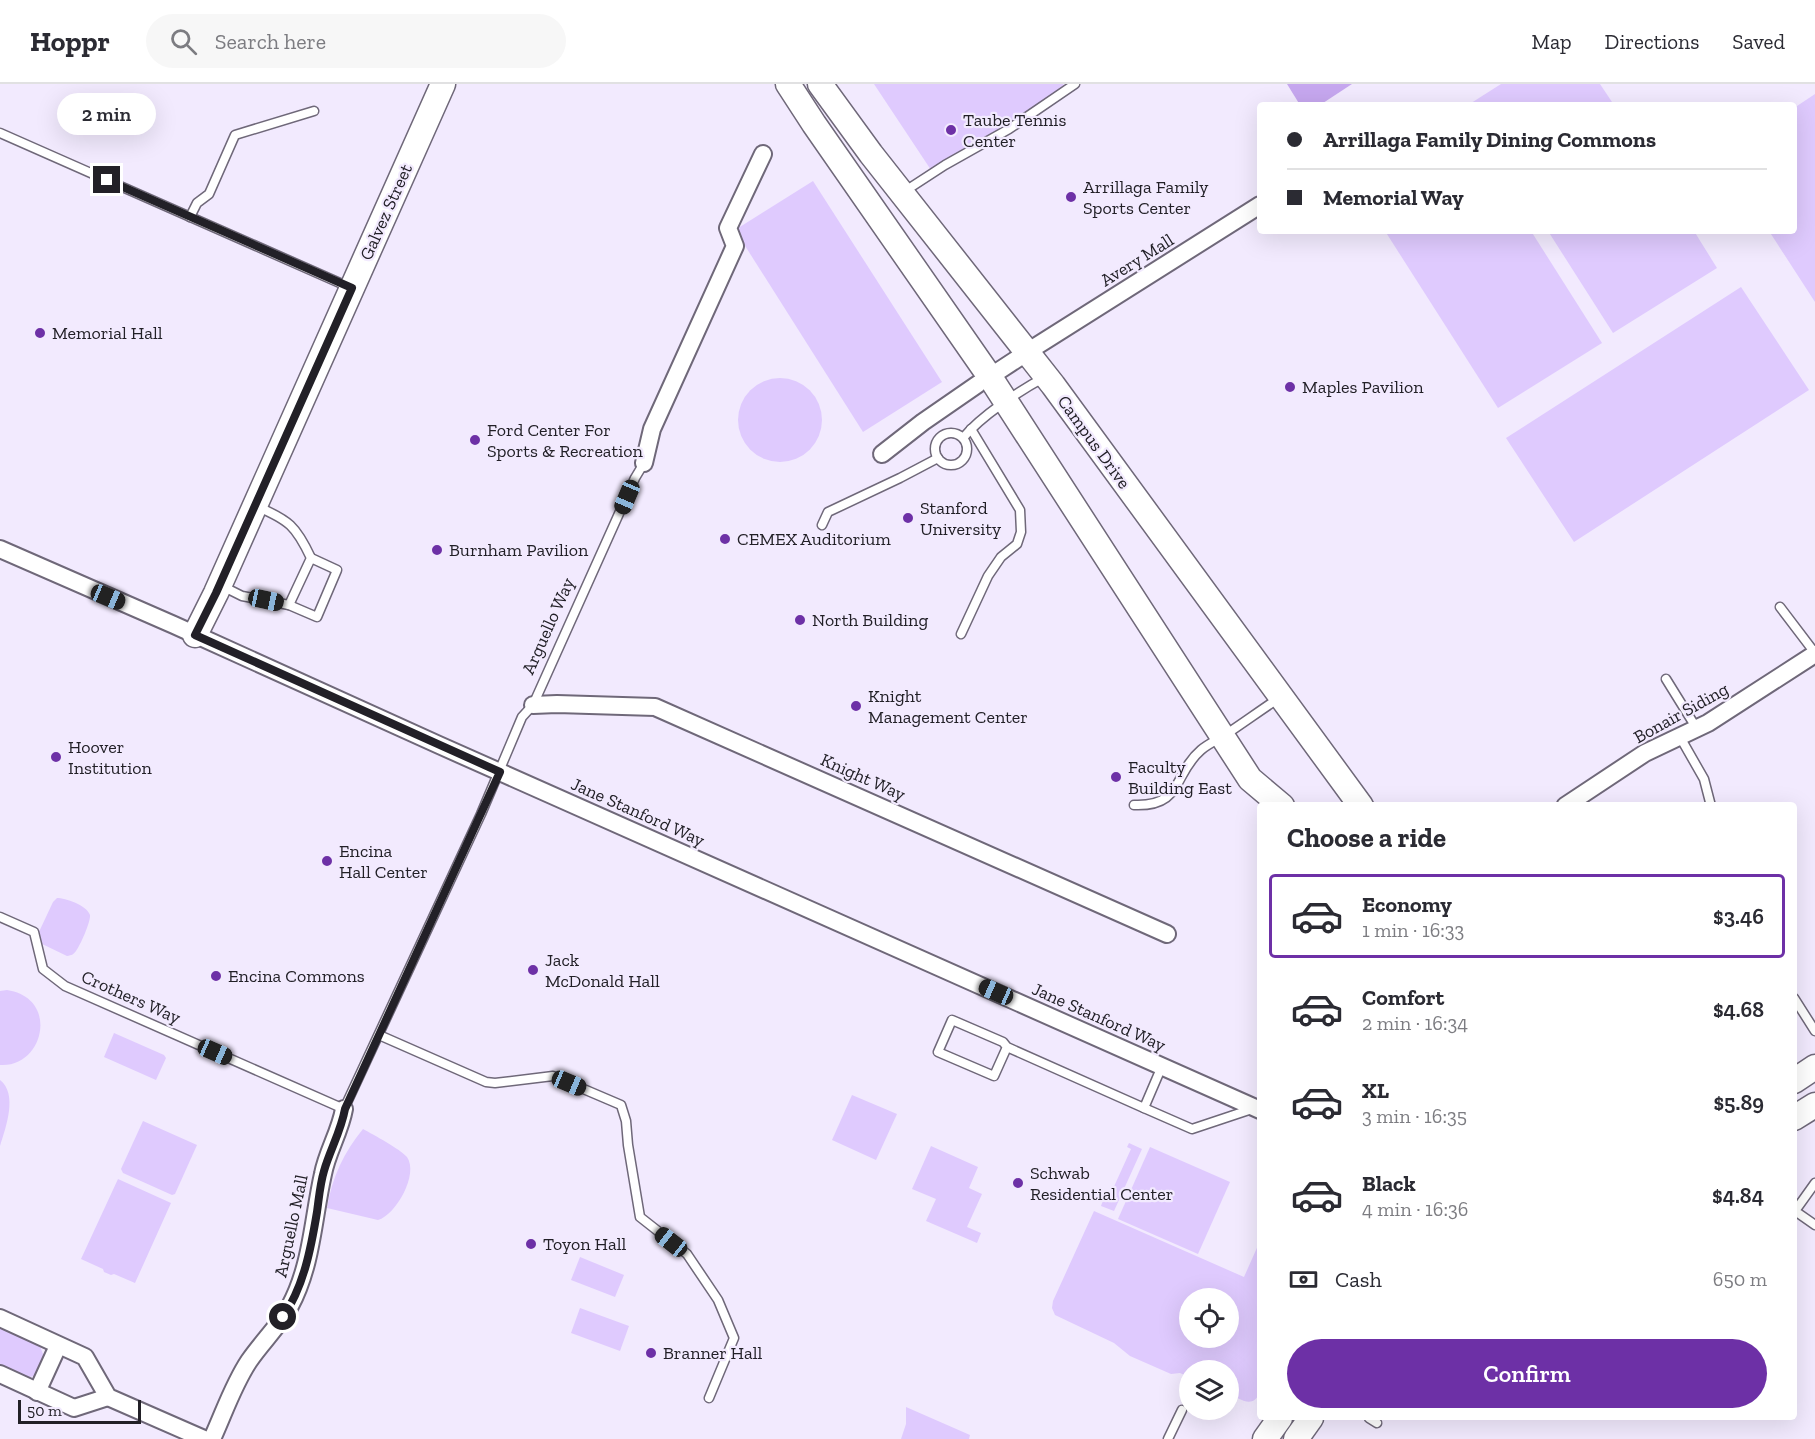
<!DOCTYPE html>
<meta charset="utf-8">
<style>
body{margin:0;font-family:"Zilla Slab",serif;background:#f7f7f7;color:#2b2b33;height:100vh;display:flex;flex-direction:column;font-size:22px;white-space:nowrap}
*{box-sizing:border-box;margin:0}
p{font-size:20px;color:#7c7c81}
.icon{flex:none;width:33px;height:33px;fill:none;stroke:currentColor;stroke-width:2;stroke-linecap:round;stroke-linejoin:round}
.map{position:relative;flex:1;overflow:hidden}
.drawer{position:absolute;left:1257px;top:718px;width:540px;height:618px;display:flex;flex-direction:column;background:#fff;border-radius:6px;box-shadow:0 6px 24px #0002}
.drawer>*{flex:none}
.guide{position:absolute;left:1257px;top:18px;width:540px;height:132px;border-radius:6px;box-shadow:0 6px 24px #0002;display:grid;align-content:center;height:132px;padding:0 30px;background:#fff}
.buttons{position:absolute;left:1179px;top:1204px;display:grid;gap:12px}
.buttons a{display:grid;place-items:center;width:60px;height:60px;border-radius:50%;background:#fff;box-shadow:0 6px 24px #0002;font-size:30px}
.scale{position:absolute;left:18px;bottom:15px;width:123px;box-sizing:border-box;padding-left:6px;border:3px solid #222027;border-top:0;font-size:16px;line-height:21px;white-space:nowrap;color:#222027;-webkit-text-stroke:4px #f2eafe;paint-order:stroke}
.end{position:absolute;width:27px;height:27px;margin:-14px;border:8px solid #222027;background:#fff;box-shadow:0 0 0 3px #fff}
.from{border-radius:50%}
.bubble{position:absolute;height:42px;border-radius:21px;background:#fff;box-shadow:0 6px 24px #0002;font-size:20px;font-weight:600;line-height:42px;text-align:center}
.car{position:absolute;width:18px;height:36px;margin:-18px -9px;border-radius:8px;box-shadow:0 0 4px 2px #0007;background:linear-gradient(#222 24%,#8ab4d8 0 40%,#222 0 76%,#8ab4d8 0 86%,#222 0)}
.guide b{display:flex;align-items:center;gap:21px;height:57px;font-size:22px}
.guide b+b{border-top:2px solid #e1e1e2}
.guide i{width:15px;height:15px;background:#2b2b33}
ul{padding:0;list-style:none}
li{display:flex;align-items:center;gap:18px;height:84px;margin:0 12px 9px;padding:0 18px;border:3px solid transparent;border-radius:6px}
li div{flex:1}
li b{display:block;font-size:22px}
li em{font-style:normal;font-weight:600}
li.selected{border-color:#6d30a6}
li>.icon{width:54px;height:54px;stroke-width:1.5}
h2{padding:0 30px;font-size:27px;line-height:72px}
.pay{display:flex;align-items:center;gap:15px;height:66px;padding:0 30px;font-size:22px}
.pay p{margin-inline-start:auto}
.button{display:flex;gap:12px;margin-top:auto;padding:12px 30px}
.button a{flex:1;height:69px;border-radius:36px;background:#6d30a6;color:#fff;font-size:24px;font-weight:600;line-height:69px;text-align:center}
header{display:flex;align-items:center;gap:36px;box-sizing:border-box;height:84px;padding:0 30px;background:#fff;border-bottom:2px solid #e1e1e2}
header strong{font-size:28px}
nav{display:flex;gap:33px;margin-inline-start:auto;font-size:21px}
.search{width:420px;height:54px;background:#f7f7f7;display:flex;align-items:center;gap:15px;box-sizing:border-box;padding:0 21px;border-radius:33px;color:#7c7c81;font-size:22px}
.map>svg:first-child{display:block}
.green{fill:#dfcafe;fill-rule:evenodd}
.water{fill:#c6a7ef}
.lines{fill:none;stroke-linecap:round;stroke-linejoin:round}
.lane-casing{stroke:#6f6879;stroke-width:11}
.street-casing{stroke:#6f6879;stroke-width:20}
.secondary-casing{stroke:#6f6879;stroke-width:27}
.lane{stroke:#fff;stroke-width:8}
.street{stroke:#fff;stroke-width:16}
.secondary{stroke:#fff;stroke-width:24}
.route{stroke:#222027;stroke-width:8}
.poi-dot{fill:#6d30a6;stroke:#f2eafe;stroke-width:2}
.labels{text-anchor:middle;stroke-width:4.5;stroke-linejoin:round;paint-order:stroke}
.poi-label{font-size:18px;fill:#222027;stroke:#f2eafe;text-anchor:start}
.street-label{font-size:18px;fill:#222027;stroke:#f2eafe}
</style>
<header>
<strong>Hoppr</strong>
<div class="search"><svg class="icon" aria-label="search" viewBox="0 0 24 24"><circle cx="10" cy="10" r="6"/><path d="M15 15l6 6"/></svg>Search here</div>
<nav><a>Map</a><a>Directions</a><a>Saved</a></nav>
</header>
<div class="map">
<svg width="1815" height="1355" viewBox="0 0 1815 1355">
<rect width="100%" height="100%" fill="#f2eafe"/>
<g class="green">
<path d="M874 0H1063L1065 2 933 89Z"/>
<path d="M1501 0H1600L1614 21H1468Z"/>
<path d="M1815 10V218L1769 147H1794V24Z"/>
<path d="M813 97 942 298 863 348 735 146Z"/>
<path d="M1385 147H1531L1602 259 1498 324Z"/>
<path d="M1548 147H1694L1717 184 1613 249Z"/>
<path d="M1741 203 1809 306 1574 458 1506 354Z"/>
<circle cx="780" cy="336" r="42"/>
<path d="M57 814C65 814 87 821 90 831 91 837 80 862 76 867 73 871 72 871 67 872L40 859 38 850 53 818Z"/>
<path d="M7 906C60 914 44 984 0 981V907Z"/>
<path d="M114 949 164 971 166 974 156 996 104 973Z"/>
<path d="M0 996C18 1010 6 1043 0 1062Z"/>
<path d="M852 1011 897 1030 876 1076 832 1056Z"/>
<path d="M143 1037 197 1061 175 1110 172 1111 123 1089 121 1085Z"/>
<path d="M363 1045C374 1051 400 1065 407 1073 419 1090 396 1131 378 1136L327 1124C332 1093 344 1068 363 1045Z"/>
<path d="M1129 1059 1142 1065 1114 1127 1101 1122 1103 1116 1107 1118 1131 1065 1127 1063Z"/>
<path d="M931 1062 978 1083 969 1104 982 1110 967 1143 981 1149 977 1159 926 1137 936 1115 912 1105Z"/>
<path d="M1150 1063 1230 1098 1198 1170 1118 1135Z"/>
<path d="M118 1095 171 1119 135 1199 114 1190 111 1191 104 1188 103 1185 81 1175Z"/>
<path d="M1094 1127 1244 1193 1260 1157V1309C1252 1325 1241 1315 1229 1310L1228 1287H1190L1189 1293 1180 1289 1171 1290 1130 1272 1114 1259 1055 1231 1052 1224 1053 1217ZM1190 1215H1228V1254H1190Z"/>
<path d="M580 1173 624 1191 615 1213 571 1196Z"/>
<path d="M580 1224 629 1242 620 1267 571 1249Z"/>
<path d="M0 1242 35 1258 40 1262 44 1273 37 1291 24 1295 0 1286Z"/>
<path d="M906 1323 970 1351 969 1355H901L906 1340Z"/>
</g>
<path class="water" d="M1287 0H1352L1320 21H1300Z"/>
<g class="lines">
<defs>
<g id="lane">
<path d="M0 49 349 203"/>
<path d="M902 109 945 81 1009 45 1075 0"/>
<path d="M190 133 197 119 209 110 235 51 314 27"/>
<circle cx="951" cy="365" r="16"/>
<path d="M963 354C981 332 1019 307 1045 293"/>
<path d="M822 441 828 428 900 394 938 374"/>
<path d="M220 501 242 512 289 521 311 474C296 442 289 436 256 422"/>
<path d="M289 521 317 533 337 486 311 474"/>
<path d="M1780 523 1815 569"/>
<path d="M961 550 988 492 1001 473 1017 460 1021 448 1020 426 971 345"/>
<path d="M1666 595 1697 645"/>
<path d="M1680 653 1704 695 1711 722"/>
<path d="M1134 721C1183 723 1173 690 1201 666 1208 660 1217 656 1225 651 1243 639 1261 626 1279 614"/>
<path d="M0 833 34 848 43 885 65 902 344 1025 481 730 522 633 533 621 635 394 644 379"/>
<path d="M1794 914 1815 947"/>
<path d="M379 951 486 998 495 999 553 992 621 1021 626 1037 628 1061 640 1133 687 1170 718 1216 734 1254 709 1314"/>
<path d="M1007 963 994 992 938 968 952 936 1003 958 1007 963 1144 1024"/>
<path d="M1162 982 1144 1024 1192 1045 1252 1025"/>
<path d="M1815 1099 1795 1127 1815 1141"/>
<path d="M1369 1334 1377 1339"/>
<path d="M1168 1355 1182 1326"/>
</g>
<g id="street">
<path d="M1035 263 1260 121"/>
<path d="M994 290 1020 273"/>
<path d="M882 370 923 338 978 300"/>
<path d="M644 379 652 345 735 162 728 144 763 70"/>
<path d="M0 465 174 541 439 661 1260 1026"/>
<path d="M533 621 557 620 655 623 1167 850"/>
<path d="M1565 722 1645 669 1708 639 1815 570"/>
<path d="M0 1234 85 1273 108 1313 204 1355"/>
<path d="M0 1290 74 1324 108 1313"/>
<path d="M37 1308 58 1262"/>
<path d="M212 1355C224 1329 233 1301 249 1277 262 1258 279 1242 290 1222 312 1181 313 1134 323 1090 327 1068 340 1048 344 1025"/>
</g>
<g id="secondary">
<path d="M788 0 814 40 990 293 1250 695 1282 722"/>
<path d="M820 0 871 70 1053 301 1361 722"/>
<path d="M195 551 216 509 443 0"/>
<path d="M1794 997 1815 983"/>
<path d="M1794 1034 1815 1021"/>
<path d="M1265 1355 1280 1334"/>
<path d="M1296 1355 1311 1334"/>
</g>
</defs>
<use href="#lane" class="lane-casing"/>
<use href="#street" class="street-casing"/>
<use href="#secondary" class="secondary-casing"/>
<use href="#lane" class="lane"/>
<use href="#street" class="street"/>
<use href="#secondary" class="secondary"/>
</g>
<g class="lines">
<path class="route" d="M107 96 352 204 216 509 195 551 500 688 345 1025C341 1047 330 1066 324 1087 320 1100 319 1114 317 1128 311 1164 304 1202 283 1233"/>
</g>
<g class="poi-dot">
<circle cx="951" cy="46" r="6"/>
<circle cx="1071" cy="113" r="6"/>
<circle cx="40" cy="249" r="6"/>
<circle cx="1290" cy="303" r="6"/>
<circle cx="475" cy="356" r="6"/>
<circle cx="908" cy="434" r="6"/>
<circle cx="725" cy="455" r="6"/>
<circle cx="437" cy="466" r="6"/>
<circle cx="800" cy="536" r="6"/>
<circle cx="856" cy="622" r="6"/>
<circle cx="56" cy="673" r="6"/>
<circle cx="1116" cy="693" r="6"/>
<circle cx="327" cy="777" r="6"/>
<circle cx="533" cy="886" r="6"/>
<circle cx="216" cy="892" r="6"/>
<circle cx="1018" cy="1099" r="6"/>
<circle cx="531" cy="1160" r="6"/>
<circle cx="651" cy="1269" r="6"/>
</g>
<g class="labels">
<g class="poi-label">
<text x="963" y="42">Taube Tennis<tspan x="963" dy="21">Center</tspan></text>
<text x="1083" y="109">Arrillaga Family<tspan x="1083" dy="21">Sports Center</tspan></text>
<text x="52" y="255">Memorial Hall</text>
<text x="1302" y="309">Maples Pavilion</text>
<text x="487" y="352">Ford Center For<tspan x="487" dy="21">Sports &amp; Recreation</tspan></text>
<text x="920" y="430">Stanford<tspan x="920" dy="21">University</tspan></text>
<text x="737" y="461">CEMEX Auditorium</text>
<text x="449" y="472">Burnham Pavilion</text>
<text x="812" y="542">North Building</text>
<text x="868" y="618">Knight<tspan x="868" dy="21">Management Center</tspan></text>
<text x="68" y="669">Hoover<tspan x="68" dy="21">Institution</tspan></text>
<text x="1128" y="689">Faculty<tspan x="1128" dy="21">Building East</tspan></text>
<text x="339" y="773">Encina<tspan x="339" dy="21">Hall Center</tspan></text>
<text x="545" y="882">Jack<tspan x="545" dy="21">McDonald Hall</tspan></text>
<text x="228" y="898">Encina Commons</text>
<text x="1030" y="1095">Schwab<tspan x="1030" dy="21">Residential Center</tspan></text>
<text x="543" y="1166">Toyon Hall</text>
<text x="663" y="1275">Branner Hall</text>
</g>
<g class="street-label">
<text transform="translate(386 128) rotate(-66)" y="6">Galvez Street</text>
<text transform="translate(1137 176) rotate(-32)" y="6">Avery Mall</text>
<text transform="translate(1094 358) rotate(54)" y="6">Campus Drive</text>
<text transform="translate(548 542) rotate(-66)" y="6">Arguello Way</text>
<text transform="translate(1681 629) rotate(-29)" y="6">Bonair Siding</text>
<text transform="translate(863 693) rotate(24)" y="6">Knight Way</text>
<text transform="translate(638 728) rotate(24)" y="6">Jane Stanford Way</text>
<text transform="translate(131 913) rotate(24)" y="6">Crothers Way</text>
<text transform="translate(1099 933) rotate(24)" y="6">Jane Stanford Way</text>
<text transform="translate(291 1142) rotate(-78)" y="6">Arguello Mall</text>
</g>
</g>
</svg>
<div class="buttons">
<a><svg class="icon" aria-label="locate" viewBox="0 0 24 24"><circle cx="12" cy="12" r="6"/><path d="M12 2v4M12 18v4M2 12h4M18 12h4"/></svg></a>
<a><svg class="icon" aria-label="layers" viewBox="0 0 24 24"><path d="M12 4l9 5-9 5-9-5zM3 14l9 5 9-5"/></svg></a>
</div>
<div class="scale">50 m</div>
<i class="end from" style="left:283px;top:1233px"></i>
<i class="end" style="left:107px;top:96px"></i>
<div class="bubble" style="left:57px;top:9px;width:99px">2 min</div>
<i class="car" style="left:627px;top:413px;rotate:203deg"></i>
<i class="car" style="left:108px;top:513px;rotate:113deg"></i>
<i class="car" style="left:266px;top:516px;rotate:102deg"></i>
<i class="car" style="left:996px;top:908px;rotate:294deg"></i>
<i class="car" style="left:215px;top:968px;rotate:114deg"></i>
<i class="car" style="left:569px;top:999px;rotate:113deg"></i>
<i class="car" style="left:671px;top:1158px;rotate:308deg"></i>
<div class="guide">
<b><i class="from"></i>Arrillaga Family Dining Commons</b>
<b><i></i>Memorial Way</b>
</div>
<section class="drawer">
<h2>Choose a ride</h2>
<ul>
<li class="selected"><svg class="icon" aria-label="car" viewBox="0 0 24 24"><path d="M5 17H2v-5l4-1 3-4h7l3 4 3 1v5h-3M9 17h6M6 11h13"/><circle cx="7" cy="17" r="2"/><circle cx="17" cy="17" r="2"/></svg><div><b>Economy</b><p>1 min · 16:33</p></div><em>$3.46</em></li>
<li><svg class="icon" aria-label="car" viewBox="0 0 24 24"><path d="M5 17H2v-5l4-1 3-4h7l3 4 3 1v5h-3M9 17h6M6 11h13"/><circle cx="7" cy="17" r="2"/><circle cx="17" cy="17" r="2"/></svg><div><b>Comfort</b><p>2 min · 16:34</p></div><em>$4.68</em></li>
<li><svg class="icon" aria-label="car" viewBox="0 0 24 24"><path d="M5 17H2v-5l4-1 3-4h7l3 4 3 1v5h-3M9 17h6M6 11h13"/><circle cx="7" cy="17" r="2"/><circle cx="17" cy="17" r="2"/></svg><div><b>XL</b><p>3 min · 16:35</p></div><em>$5.89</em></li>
<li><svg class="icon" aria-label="car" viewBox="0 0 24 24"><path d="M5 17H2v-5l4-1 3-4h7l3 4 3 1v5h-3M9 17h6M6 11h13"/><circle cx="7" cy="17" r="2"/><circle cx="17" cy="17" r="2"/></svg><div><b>Black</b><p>4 min · 16:36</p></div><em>$4.84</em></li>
</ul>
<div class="pay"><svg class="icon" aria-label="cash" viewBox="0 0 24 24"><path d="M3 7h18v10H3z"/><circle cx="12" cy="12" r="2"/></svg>Cash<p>650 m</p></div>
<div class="button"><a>Confirm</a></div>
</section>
</div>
